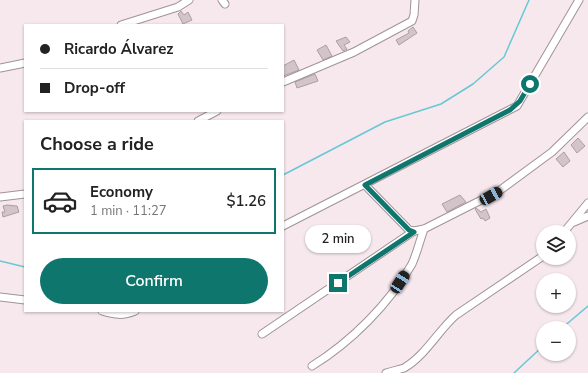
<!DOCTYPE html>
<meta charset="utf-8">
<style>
body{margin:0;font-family:"Nunito Sans",sans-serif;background:#f6f6f6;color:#222;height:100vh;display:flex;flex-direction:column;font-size:15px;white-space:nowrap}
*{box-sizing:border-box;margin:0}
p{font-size:13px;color:#767676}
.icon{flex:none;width:22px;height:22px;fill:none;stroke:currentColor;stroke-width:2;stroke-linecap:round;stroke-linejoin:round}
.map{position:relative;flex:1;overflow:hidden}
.drawer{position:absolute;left:24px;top:120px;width:260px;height:192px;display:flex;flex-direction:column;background:#fff;border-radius:0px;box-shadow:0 1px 3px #0004}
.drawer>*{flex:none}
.guide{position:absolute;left:24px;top:24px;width:260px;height:88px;border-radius:0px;box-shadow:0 1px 3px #0004;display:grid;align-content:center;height:88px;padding:0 16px;background:#fff}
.controls{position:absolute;left:536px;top:225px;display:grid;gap:8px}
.controls a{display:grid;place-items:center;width:40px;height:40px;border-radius:50%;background:#fff;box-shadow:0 1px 3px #0004;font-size:20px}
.end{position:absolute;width:18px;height:18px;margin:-9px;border:5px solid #0f766e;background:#fff;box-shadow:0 0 0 2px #fff}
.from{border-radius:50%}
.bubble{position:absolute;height:28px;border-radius:14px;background:#fff;box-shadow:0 1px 3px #0004;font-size:13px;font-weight:600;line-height:28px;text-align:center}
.car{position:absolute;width:12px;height:24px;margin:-12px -6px;border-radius:5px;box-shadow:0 0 3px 1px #0007;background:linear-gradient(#222 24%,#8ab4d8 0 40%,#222 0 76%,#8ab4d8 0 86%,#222 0)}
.guide b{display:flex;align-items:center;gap:14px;height:38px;font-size:15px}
.guide b+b{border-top:1px solid #e0e0e0}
.guide i{width:10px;height:10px;background:#222}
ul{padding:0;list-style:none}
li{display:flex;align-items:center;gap:12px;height:66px;margin:0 8px 6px;padding:0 8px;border:2px solid #e0e0e0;border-radius:0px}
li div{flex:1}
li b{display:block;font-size:15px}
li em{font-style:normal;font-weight:600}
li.selected{border-color:#0f766e}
li>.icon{width:36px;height:36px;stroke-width:1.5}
h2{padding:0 16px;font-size:18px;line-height:48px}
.button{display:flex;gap:8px;margin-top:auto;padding:8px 16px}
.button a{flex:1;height:46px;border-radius:24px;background:#0f766e;color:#fff;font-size:16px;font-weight:600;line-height:46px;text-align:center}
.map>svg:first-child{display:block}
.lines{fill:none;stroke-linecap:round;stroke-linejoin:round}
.stream{stroke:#67c8d5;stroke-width:1.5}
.building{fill:#d2c4c9;stroke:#ac9fa4}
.minor-casing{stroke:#a09398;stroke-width:9}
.minor{stroke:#fff;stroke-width:7}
.route{stroke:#0f766e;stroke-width:5}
</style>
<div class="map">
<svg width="588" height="373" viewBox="0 0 588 373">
<rect width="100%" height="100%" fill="#f6e8ed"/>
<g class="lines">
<g class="stream">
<path d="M283 175 385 122 441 104 473 84 504 57 529 0"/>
<path d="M0 261 25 267"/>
<path d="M562 328 588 306"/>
<path d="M514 373 543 346"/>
</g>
</g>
<g class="building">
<path d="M181 11 184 15 188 12 192 20 183 24 178 14Z"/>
<path d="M413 27 417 33 399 45 396 40 409 33 408 31Z"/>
<path d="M346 37 350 42 344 45 347 49 343 51 336 41Z"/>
<path d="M326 45 332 56 323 60 317 50Z"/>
<path d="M294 60 299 70 283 76V66Z"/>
<path d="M315 74 318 81 297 88 295 82Z"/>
<path d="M578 138 585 146 577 153 571 145Z"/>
<path d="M564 152 570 161 563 167 556 159Z"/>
<path d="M460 195 466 202 447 212 442 204Z"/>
<path d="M7 205 17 206 19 212 3 217 2 212H5L3 206Z"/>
<path d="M476 208 481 212 486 209 490 218 485 221 483 218 481 219 475 209Z"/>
</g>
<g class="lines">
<defs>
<g id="minor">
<path d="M222 0 225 4"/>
<path d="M121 25 178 7 189 0"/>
<path d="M0 68 25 63"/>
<path d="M283 82 354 52 412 21 414 15 415 0"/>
<path d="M198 121 217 111"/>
<path d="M365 185 409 230 414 231 424 229 499 191 552 152 588 117"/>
<path d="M0 197 25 194"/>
<path d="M574 222 588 216"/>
<path d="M283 226 517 106 579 0"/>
<path d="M564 232 588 203"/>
<path d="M0 297 25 300"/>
<path d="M102 311C115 315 123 316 135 311"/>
<path d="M262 334 414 231"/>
<path d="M312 366C351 342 389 304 412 264 417 253 420 240 424 229"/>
<path d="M386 373C392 371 398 370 404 368 425 356 438 331 456 315L543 256"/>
</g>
</defs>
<use href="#minor" class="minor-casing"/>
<use href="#minor" class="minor"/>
</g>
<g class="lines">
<path class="route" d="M338 283 414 232 409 230 365 185 510 110 520 101 530 84"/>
</g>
</svg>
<div class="controls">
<a><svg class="icon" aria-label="layers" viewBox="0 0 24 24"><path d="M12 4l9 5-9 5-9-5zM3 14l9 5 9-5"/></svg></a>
<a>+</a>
<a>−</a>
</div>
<i class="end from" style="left:530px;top:84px"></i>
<i class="end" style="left:338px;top:283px"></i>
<div class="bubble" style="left:305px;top:225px;width:66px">2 min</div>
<i class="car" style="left:491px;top:196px;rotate:61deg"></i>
<i class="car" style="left:400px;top:282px;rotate:33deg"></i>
<div class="guide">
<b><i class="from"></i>Ricardo Álvarez</b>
<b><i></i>Drop-off</b>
</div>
<section class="drawer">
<h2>Choose a ride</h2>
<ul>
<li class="selected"><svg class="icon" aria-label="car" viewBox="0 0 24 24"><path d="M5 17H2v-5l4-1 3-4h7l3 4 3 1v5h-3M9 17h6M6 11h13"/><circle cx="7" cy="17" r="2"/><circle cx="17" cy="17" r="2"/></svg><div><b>Economy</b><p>1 min · 11:27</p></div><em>$1.26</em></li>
</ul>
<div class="button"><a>Confirm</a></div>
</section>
</div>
